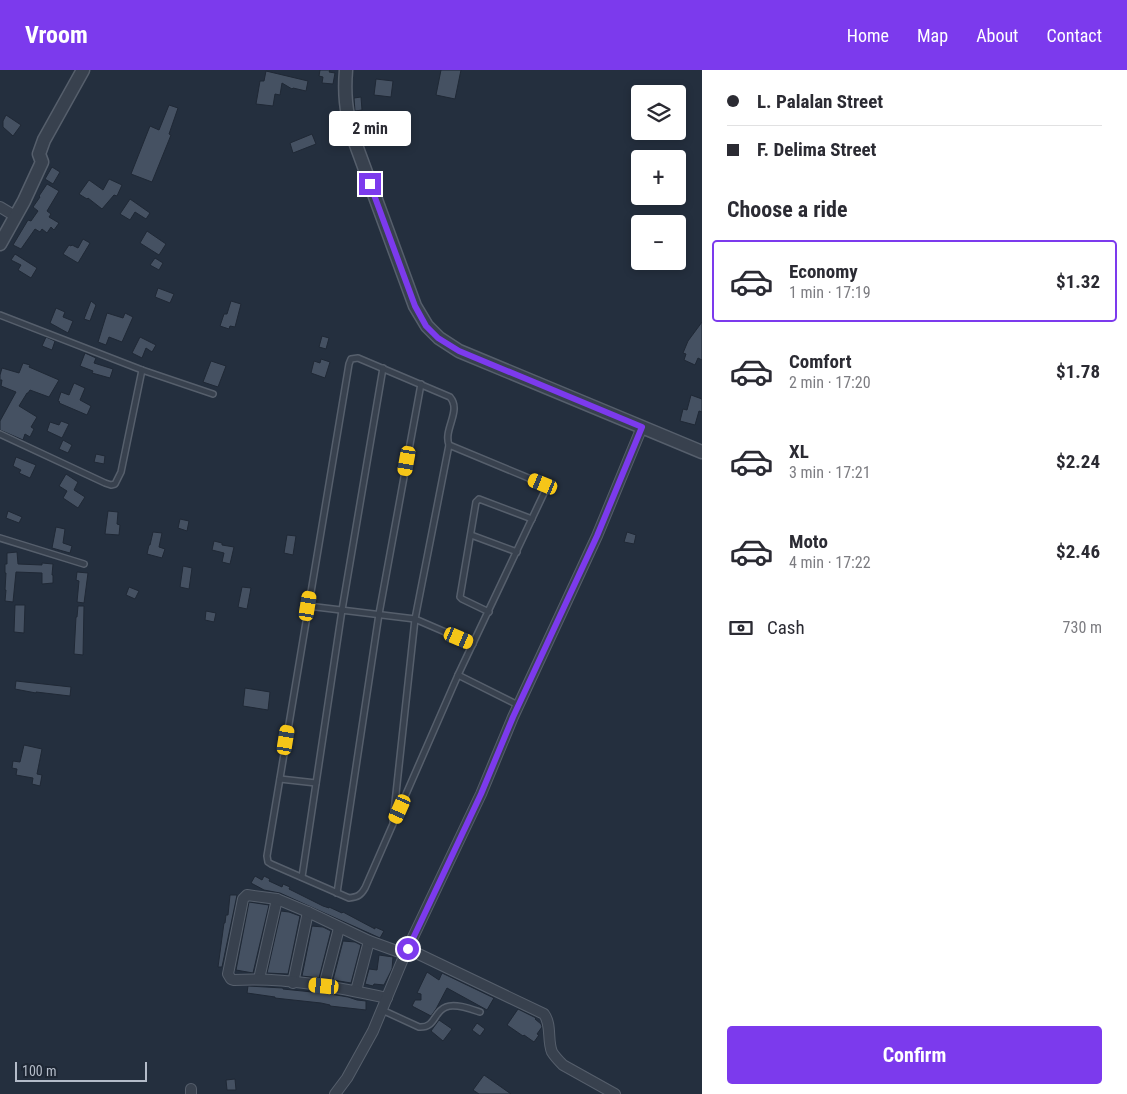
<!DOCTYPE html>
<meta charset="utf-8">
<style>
body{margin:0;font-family:"Roboto Condensed",sans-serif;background:#f7f7f7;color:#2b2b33;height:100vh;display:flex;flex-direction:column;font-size:19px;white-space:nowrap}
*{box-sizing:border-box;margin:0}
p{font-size:16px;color:#7c7c81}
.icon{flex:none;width:28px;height:28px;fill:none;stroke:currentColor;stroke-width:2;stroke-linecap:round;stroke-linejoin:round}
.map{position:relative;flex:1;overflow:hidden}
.panel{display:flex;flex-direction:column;background:#fff;width:425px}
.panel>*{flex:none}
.banner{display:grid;align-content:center;height:110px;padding:0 25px;background:#fff}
.fabs{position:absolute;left:631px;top:15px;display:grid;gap:10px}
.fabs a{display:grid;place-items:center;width:55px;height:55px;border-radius:5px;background:#fff;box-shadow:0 2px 8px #0003;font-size:25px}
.scale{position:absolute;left:15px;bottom:12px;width:132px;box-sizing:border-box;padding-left:5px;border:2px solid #b4bcc9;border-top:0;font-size:14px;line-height:18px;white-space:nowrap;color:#b4bcc9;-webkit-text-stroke:4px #1d2633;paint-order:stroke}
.end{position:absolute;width:22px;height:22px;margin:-11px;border:6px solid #7c3aed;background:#fff;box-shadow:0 0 0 2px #fff}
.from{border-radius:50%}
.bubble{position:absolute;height:35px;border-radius:5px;background:#fff;box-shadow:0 2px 8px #0003;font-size:16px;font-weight:700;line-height:35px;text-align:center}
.car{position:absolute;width:15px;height:30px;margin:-15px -8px;border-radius:6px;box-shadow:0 0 4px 1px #0007;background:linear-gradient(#f5c518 24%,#345 0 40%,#f5c518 0 76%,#345 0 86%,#f5c518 0)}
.banner b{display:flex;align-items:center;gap:18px;height:48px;font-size:19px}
.banner b+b{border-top:1px solid #e1e1e2}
.banner i{width:12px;height:12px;background:#2b2b33}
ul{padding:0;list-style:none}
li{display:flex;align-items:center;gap:15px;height:82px;margin:0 10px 8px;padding:0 15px;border:2px solid transparent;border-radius:5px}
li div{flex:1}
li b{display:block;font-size:19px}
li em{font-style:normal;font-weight:700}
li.on{border-color:#7c3aed}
li>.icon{width:45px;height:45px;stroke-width:1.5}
h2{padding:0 25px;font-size:22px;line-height:60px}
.pay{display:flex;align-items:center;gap:12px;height:55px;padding:0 25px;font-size:19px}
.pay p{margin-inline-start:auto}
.cta{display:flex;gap:10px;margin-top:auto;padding:10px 25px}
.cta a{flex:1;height:58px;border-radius:5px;background:#7c3aed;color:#fff;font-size:20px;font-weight:700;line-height:58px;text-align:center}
header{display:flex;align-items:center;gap:30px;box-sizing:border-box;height:70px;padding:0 25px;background:#7c3aed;color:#fff}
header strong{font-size:24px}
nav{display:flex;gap:28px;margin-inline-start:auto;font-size:18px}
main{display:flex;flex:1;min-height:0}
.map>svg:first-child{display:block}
.building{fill:#455162;stroke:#1f2835}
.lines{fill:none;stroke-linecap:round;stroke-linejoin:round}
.service-casing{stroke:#565f6c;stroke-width:8}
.minor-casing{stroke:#565f6c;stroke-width:12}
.tertiary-casing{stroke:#565f6c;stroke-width:15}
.service{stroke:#38414e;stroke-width:5}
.minor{stroke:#38414e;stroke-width:10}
.tertiary{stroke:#38414e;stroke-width:12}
.route{stroke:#7c3aed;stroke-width:6}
</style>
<header>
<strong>Vroom</strong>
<nav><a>Home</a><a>Map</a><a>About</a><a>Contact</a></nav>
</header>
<main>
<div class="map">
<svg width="702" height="1024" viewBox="0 0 702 1024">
<rect width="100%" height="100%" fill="#242f3e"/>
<g class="building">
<path d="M320 0H330L329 2 335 3 333 14 322 13 323 7 319 6Z"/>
<path d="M441 0H461L455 29 436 25Z"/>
<path d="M266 1 308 11 306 21 293 18 292 19 282 13 280 25 275 24 273 36 256 34 260 11H264Z"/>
<path d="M376 9 393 11 391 27 374 25Z"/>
<path d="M361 27 362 40 355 41 354 28Z"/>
<path d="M169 35 178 38 169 64 171 65 152 112 131 104 150 56 159 60Z"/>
<path d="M6 45 21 55 13 66 3 57V51Z"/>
<path d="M312 64 316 74 293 83 290 73Z"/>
<path d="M52 97 60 102 53 114 45 109Z"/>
<path d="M109 109 122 115 117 126 114 125 102 139 88 128 87 129 79 124 89 110 103 120Z"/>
<path d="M47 114 59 121 47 141 51 144 49 147 59 153 54 160 51 157 47 163 42 159 40 162 35 159 21 179 13 175 28 150 31 151 38 141 33 137 40 127 39 126Z"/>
<path d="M130 129 150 143 146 149 135 142 130 150 120 144Z"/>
<path d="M147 161 166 174 159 185 140 173Z"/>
<path d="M83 169 90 173 78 193 63 184 69 175 71 176 72 175 78 178Z"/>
<path d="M15 184 37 198 31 208 18 200 21 195 11 190Z"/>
<path d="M155 188 163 193 159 200 150 195Z"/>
<path d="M158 218 174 224 170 233 155 227Z"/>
<path d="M91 231 96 235 90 251 84 249Z"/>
<path d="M231 231 241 234 235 257 230 256 229 259 220 256 224 244H227Z"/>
<path d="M56 238 65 242 63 247 73 251 68 263 50 253Z"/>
<path d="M107 243 123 248 125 243 133 247 122 272 109 267 106 275 98 272Z"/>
<path d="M702 252V290L698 288 695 295 684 290 686 284 683 283 688 271Z"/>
<path d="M322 266 329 268 326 279 319 277Z"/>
<path d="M46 267 55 271 52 280 42 276Z"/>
<path d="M140 267 156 275 152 282 146 278 142 288 132 283Z"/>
<path d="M85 283 96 288 94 293 113 299 110 308 92 303 93 301 80 296Z"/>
<path d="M321 289 330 292 325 308 311 303 314 291 320 293Z"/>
<path d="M211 291 226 296 218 317 203 312Z"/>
<path d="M23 293 30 295 29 297 59 310 49 327 30 320 28 323H27L19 336 37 347 31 357 34 359 30 367 25 364 23 370 0 360V351L16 322 1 316 2 310H0V305L2 298 19 303Z"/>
<path d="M74 313 85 318 80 330 91 336 87 345 59 333 60 332 58 331 61 322 69 325Z"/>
<path d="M691 325 702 329V342L699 341 695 355 680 351 683 339 687 340Z"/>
<path d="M61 351 69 354 62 368 47 361 50 352 59 355Z"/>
<path d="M63 370 72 375 68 383 59 379Z"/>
<path d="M96 384 105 386 104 394 94 392Z"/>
<path d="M16 387 36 395 30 408 19 403 21 400 13 396Z"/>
<path d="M66 404 78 412 74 420 85 427 78 438 63 428 67 421 59 416Z"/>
<path d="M8 441 22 447 19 453 6 448Z"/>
<path d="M108 441 118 442 117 454 120 455 119 465 105 464Z"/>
<path d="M180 449 189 451 187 461 178 458Z"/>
<path d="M56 457 65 459 63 473 72 476 70 483 52 478Z"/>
<path d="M153 462 162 463 159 477 165 479 162 488 147 484 149 475H150Z"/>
<path d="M627 462 636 465 634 474 624 472Z"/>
<path d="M287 465 296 466 293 485 284 483Z"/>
<path d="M214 471 222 473V475L234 477 230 494 222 492 224 483 212 480Z"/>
<path d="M17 482 18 494 42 495V493L53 494 52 505H53V513L42 514V503L16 502 13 532 5 531 6 520H5L6 503H5V494H7V483Z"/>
<path d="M183 496 192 498 189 519 180 517Z"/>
<path d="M77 502 88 503 84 533 77 532 79 511 76 510Z"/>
<path d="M129 517 139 521 135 529 126 525Z"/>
<path d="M242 517 251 518 247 539 238 537Z"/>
<path d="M15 535H25L24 563 14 562Z"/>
<path d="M78 536H84L83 585 74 584 76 547H77Z"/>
<path d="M206 541 216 543 214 552 205 550Z"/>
<path d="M16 611 71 617 70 626 36 622V623L15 619Z"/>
<path d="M245 618 270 622 268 640 243 636Z"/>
<path d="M24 675 42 679 37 704 42 705 40 716 32 714 33 708 16 705 17 699 12 698 13 691 20 692Z"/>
<path d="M255 806 262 810 264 806 270 809 269 811 282 817 283 814 290 817 289 819 323 836 329 838V837L342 843 343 842 375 859V857L384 861 380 868 280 823 264 820 251 813Z"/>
<path d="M230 825H237L222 897H218L224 853H225L226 845H228Z"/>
<path d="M249 832 269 835 253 903 236 900Z"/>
<path d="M281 841 289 842 300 846 288 904 267 903Z"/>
<path d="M312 856 323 857 331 861 319 908 302 906Z"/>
<path d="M343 871 355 872 361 875 351 913 333 910Z"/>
<path d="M379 885 393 887 392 899 384 915 374 914 373 916 365 914 369 899 377 900Z"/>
<path d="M427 902 439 910 442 903 494 928 487 940 447 918 436 939 431 946 412 936 415 930H421V924L417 923Z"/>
<path d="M248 916 283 918V919L312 922V921L348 927 357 930 366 931V940L330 936V935L321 933 284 929 275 928V927L247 923Z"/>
<path d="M518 939 536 948 535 949 541 954 542 957 537 964 539 965 534 972 524 965 523 966 507 955Z"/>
<path d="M439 950 452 959 443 971 431 961Z"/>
<path d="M477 953 485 959 480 966 472 960Z"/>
<path d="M484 1005 511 1024H479L473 1020Z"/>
<path d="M235 1009 236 1020H227L226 1010Z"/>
</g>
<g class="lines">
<defs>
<g id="service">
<path d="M0 245 142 300 121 402 115 414 111 415 105 413 0 364"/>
<path d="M358 288 450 327C462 341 443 359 449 375L543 414 545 421 458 605 365 818C361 825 358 827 349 828L271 794 268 792 267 786 349 294 351 289Z"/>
<path d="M142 300 213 324"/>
<path d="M471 465 517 482"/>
<path d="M0 468 84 494"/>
<path d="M308 536 415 549 473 574"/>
<path d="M489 542 462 529 460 527 476 432 479 429 532 449"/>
<path d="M458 605 518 635"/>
<path d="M280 709 316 713"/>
<path d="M393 751 415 549 449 375"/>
<path d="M302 807 342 540 383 298"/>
<path d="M337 823 379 544 421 314"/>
<path d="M382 940 419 957C436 958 433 942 446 937 455 933 471 939 480 942"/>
</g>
<g id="minor">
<path d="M0 137 15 146"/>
<path d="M408 879 544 944C552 955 547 970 552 982 555 987 559 991 563 995L615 1024"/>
<path d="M259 909 277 829"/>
<path d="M293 913 308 842"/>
<path d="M324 916 339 858"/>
<path d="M356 921 369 871"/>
<path d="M387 928C337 917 285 907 234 910L231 909 228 904 243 829 247 825 277 829 308 842 369 871 405 884"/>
<path d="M191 1019V1024"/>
<path d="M335 1024 347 1008 373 961 405 884 481 724 513 647 597 466 642 357"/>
</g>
<g id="tertiary">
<path d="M346 0C344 24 346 40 352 64L415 236 427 256 439 268 459 281 702 382"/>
<path d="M0 174 24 131 42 92 39 84 44 70 83 0"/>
</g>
</defs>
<use href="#service" class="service-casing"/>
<use href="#minor" class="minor-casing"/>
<use href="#tertiary" class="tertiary-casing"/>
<use href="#service" class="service"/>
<use href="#minor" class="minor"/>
<use href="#tertiary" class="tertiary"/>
</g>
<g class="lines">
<path class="route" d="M370 114 415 236 426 256 438 268 459 281 642 357 597 466 513 647 481 724 408 879"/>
</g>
</svg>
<div class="fabs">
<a><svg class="icon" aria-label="layers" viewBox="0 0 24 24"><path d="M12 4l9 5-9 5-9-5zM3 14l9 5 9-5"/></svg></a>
<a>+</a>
<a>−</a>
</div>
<div class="scale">100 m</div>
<i class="end from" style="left:408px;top:879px"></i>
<i class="end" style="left:370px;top:114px"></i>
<div class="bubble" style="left:329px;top:41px;width:82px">2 min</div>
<i class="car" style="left:407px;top:391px;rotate:190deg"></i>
<i class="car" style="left:543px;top:414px;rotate:292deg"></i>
<i class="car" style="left:308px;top:536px;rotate:9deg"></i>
<i class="car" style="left:459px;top:568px;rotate:113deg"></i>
<i class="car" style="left:286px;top:670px;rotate:9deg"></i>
<i class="car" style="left:400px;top:739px;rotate:204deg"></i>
<i class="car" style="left:324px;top:916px;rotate:276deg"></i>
</div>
<section class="panel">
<div class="banner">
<b><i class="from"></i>L. Palalan Street</b>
<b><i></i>F. Delima Street</b>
</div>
<h2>Choose a ride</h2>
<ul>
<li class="on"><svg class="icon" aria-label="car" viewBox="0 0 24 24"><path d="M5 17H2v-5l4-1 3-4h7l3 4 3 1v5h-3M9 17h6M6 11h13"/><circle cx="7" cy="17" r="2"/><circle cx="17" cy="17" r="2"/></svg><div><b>Economy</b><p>1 min · 17:19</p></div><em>$1.32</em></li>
<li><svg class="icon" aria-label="car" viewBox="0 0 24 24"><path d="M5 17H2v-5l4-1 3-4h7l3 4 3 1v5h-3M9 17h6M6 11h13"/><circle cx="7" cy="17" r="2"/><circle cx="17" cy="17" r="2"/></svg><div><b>Comfort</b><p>2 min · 17:20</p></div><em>$1.78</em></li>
<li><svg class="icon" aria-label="car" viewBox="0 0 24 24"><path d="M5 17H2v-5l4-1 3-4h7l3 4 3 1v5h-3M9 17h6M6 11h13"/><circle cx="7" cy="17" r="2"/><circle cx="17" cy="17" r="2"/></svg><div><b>XL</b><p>3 min · 17:21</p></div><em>$2.24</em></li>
<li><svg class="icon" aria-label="car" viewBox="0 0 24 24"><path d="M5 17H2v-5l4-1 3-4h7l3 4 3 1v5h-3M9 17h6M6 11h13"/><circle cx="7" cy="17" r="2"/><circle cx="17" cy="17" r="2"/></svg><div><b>Moto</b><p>4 min · 17:22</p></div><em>$2.46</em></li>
</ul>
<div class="pay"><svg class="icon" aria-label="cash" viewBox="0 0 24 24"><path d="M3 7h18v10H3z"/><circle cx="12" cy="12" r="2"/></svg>Cash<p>730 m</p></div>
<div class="cta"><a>Confirm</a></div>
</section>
</main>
